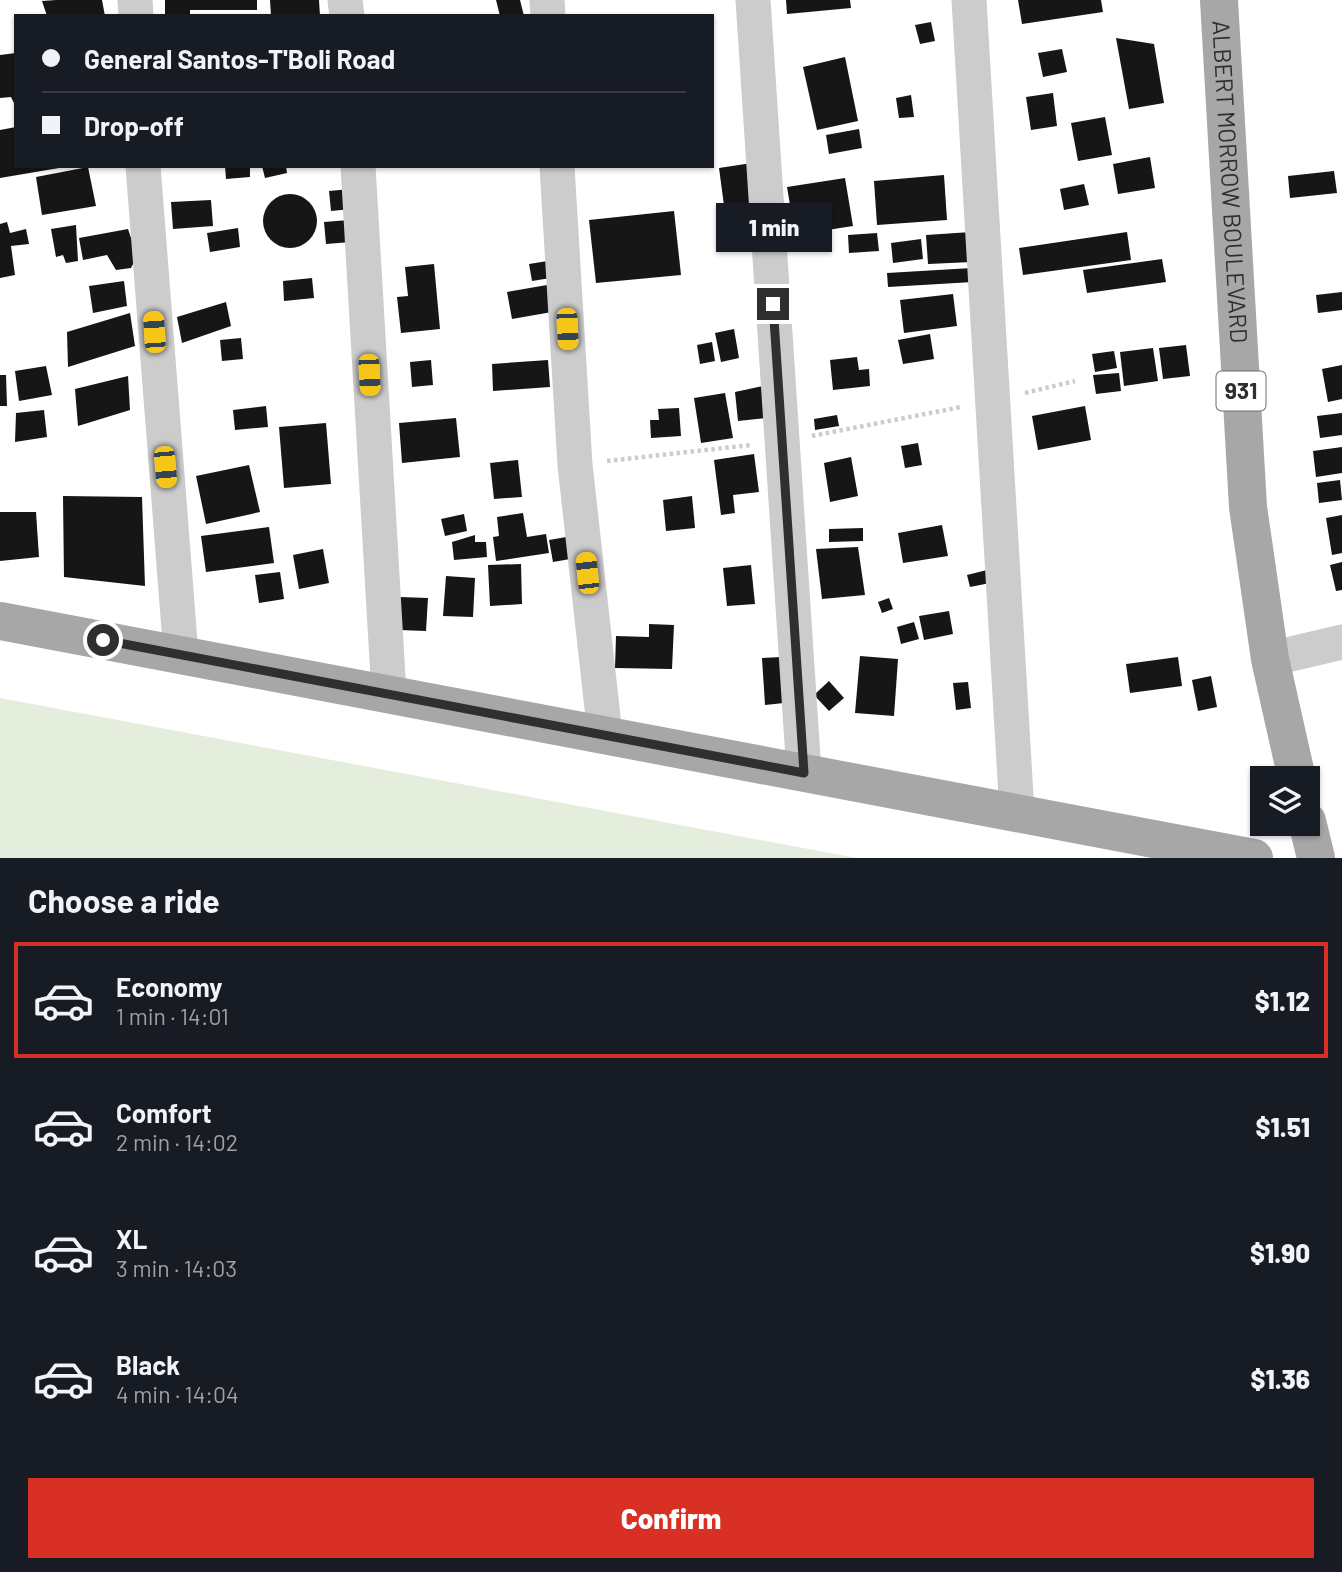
<!DOCTYPE html>
<meta charset="utf-8">
<style>
body{margin:0;font-family:Barlow,sans-serif;background:#20242c;color:#f1f3f6;height:100vh;display:flex;flex-direction:column;font-size:26px;white-space:nowrap}
*{box-sizing:border-box;margin:0}
p{font-size:23px;color:#9ea1a6}
.icon{flex:none;width:38px;height:38px;fill:none;stroke:currentColor;stroke-width:2;stroke-linecap:round;stroke-linejoin:round}
.map{position:relative;height:858px;overflow:hidden}
.drawer{display:flex;flex-direction:column;background:#171b24;flex:1}
.drawer>*{flex:none}
.guide{position:absolute;left:14px;top:14px;width:700px;height:154px;border-radius:0px;box-shadow:0 2px 5px #0004;display:grid;align-content:center;height:154px;padding:0 28px;background:#171b24}
.tools{position:absolute;left:1250px;top:766px;display:grid;gap:14px}
.tools a{display:grid;place-items:center;width:70px;height:70px;border-radius:0px;background:#171b24;box-shadow:0 2px 5px #0004;font-size:35px}
.end{position:absolute;width:32px;height:32px;margin:-16px;border:9px solid #2f2f2f;background:#fff;box-shadow:0 0 0 4px #fff}
.from{border-radius:50%}
.bubble{position:absolute;height:49px;border-radius:0px;background:#171b24;box-shadow:0 2px 5px #0004;font-size:23px;font-weight:800;line-height:49px;text-align:center}
.car{position:absolute;width:21px;height:42px;margin:-21px -10px;border-radius:9px;box-shadow:0 0 5px 2px #0007;background:linear-gradient(#f5c518 24%,#345 0 40%,#f5c518 0 76%,#345 0 86%,#f5c518 0)}
.guide b{display:flex;align-items:center;gap:24px;height:66px;font-size:26px}
.guide b+b{border-top:2px solid #363941}
.guide i{width:18px;height:18px;background:#f1f3f6}
ul{padding:0;list-style:none}
li{display:flex;align-items:center;gap:21px;height:116px;margin:0 14px 10px;padding:0 14px;border:4px solid transparent;border-radius:0px}
li div{flex:1}
li b{display:block;font-size:26px}
li em{font-style:normal;font-weight:800}
li.current{border-color:#d93025}
li>.icon{width:63px;height:63px;stroke-width:1.5}
h2{padding:0 28px;font-size:32px;line-height:84px}
.cta{display:flex;gap:14px;margin-top:auto;padding:14px 28px}
.cta a{flex:1;height:80px;border-radius:0px;background:#d93025;color:#fff;font-size:28px;font-weight:800;line-height:80px;text-align:center}
.map>svg:first-child{display:block}
.green{fill:#e5eedc}
.building{fill:#161616}
.lines{fill:none;stroke-linecap:round;stroke-linejoin:round}
.path{stroke:#ccc;stroke-width:4.5;stroke-dasharray:3.5 3.5;stroke-linecap:butt}
.minor{stroke:#ccc;stroke-width:35}
.major{stroke:#a7a7a7;stroke-width:38}
.route{stroke:#2f2f2f;stroke-width:9}
.labels{text-anchor:middle;stroke-width:7;stroke-linejoin:round;paint-order:stroke}
.shield{fill:#fff;stroke:#6d6d6d;stroke-width:2}
.shield-label{font-size:23px;font-weight:bold;fill:#2f2f2f}
.street-label{font-size:24px;fill:#2f2f2f;stroke:#fff}
</style>
<div class="map">
<svg width="1342" height="858" viewBox="0 0 1342 858">
<rect width="100%" height="100%" fill="#fff"/>
<path class="green" d="M0 698 857 858H0Z"/>
<g class="building">
<path d="M56 0H102L105 16H47L42 1Z"/>
<path d="M165 0H257V10H190V16H165Z"/>
<path d="M270 0H319L320 16H271Z"/>
<path d="M496 0H520L524 16H500Z"/>
<path d="M786 0H850L851 8 787 14Z"/>
<path d="M1018 0H1101L1103 12 1022 24Z"/>
<path d="M931 22 935 41 920 44 915 25Z"/>
<path d="M1116 38 1154 44 1164 103 1129 109Z"/>
<path d="M1062 49 1067 72 1043 77 1038 53Z"/>
<path d="M16 53V107L11 97 0 98V55Z"/>
<path d="M845 57 858 121 817 130 803 67Z"/>
<path d="M1053 93 1057 126 1031 130 1026 97Z"/>
<path d="M911 95 914 117 899 118 896 98Z"/>
<path d="M1105 117 1112 155 1078 161 1071 123Z"/>
<path d="M16 127V166L59 168 0 178V130Z"/>
<path d="M859 129 862 148 829 154 826 135Z"/>
<path d="M1150 157 1155 188 1118 194 1113 164Z"/>
<path d="M752 163 759 208 725 213 719 168Z"/>
<path d="M225 166H250V177L226 179Z"/>
<path d="M262 166H286L287 173 265 178Z"/>
<path d="M88 167 96 206 42 215 36 177Z"/>
<path d="M1334 171 1337 193 1290 198 1288 176Z"/>
<path d="M944 175 947 220 877 225 874 181Z"/>
<path d="M845 178 853 226 795 235 787 187Z"/>
<path d="M1084 184 1089 205 1064 210 1060 189Z"/>
<path d="M350 189 352 209 331 211 329 191Z"/>
<circle cx="290" cy="221" r="27"/>
<path d="M211 200 213 226 173 229 171 202Z"/>
<path d="M674 211 681 275 596 283 589 220Z"/>
<path d="M349 220 351 242 326 244 324 222Z"/>
<path d="M7 222 10 233 26 229 29 244 11 246 15 275 0 278V224Z"/>
<path d="M76 225 78 261 66 263 63 255 56 257 51 229Z"/>
<path d="M238 228 240 247 210 252 207 233Z"/>
<path d="M128 229 137 256 131 268 116 270 107 255 83 260 79 238Z"/>
<path d="M971 232 972 262 928 264 926 235Z"/>
<path d="M1127 232 1131 260 1023 275 1019 248Z"/>
<path d="M877 233 879 251 849 253 848 235Z"/>
<path d="M921 239 923 259 893 263 891 243Z"/>
<path d="M1162 259 1166 282 1087 293 1083 270Z"/>
<path d="M554 260 557 277 532 281 529 264Z"/>
<path d="M434 264 440 329 401 333 397 297 408 296 405 267Z"/>
<path d="M972 268 973 282 888 287 887 273Z"/>
<path d="M312 278 314 298 284 301 283 281Z"/>
<path d="M124 281 127 306 93 313 89 286Z"/>
<path d="M547 285 552 312 512 319 507 292Z"/>
<path d="M1342 292V310L1318 313 1316 295Z"/>
<path d="M953 294 957 326 904 333 900 300Z"/>
<path d="M226 302 231 326 182 343 177 317Z"/>
<path d="M130 313 135 346 68 367 67 332Z"/>
<path d="M734 329 739 358 721 362 715 333Z"/>
<path d="M930 334 934 359 903 364 898 340Z"/>
<path d="M241 338 243 359 222 361 220 340Z"/>
<path d="M712 342 715 361 700 364 697 345Z"/>
<path d="M1186 345 1190 376 1163 379 1159 348Z"/>
<path d="M1153 348 1158 381 1124 386 1120 352Z"/>
<path d="M1114 351 1117 368 1095 372 1092 354Z"/>
<path d="M857 357 859 370 869 369 870 386 833 390 830 360Z"/>
<path d="M431 360 433 385 412 387 410 362Z"/>
<path d="M548 360 550 387 493 391 492 364Z"/>
<path d="M1342 365V399L1328 402 1322 369Z"/>
<path d="M46 366 52 395 19 401 15 371Z"/>
<path d="M1119 373 1121 391 1096 394 1093 375Z"/>
<path d="M0 375H6L7 406H0Z"/>
<path d="M128 376 130 410 78 426 75 389Z"/>
<path d="M772 384 775 417 738 421 735 392Z"/>
<path d="M725 393 733 438 701 443 694 398Z"/>
<path d="M266 406 268 427 235 430 233 410Z"/>
<path d="M1085 406 1091 440 1038 450 1032 416Z"/>
<path d="M679 408 681 436 651 438 650 420H659L658 409Z"/>
<path d="M44 410 47 437 15 442 16 413Z"/>
<path d="M1342 413V435L1320 438 1317 416Z"/>
<path d="M837 415 839 426 815 430 814 419Z"/>
<path d="M456 418 460 457 402 463 399 423Z"/>
<path d="M326 423 331 484 284 488 279 427Z"/>
<path d="M918 443 922 465 905 468 901 446Z"/>
<path d="M1342 447V473L1316 477 1313 451Z"/>
<path d="M754 454 759 492 733 495 735 513 721 515 714 460Z"/>
<path d="M851 457 858 496 830 502 824 463Z"/>
<path d="M518 460 522 497 494 499 490 463Z"/>
<path d="M249 465 260 512 206 524 196 476Z"/>
<path d="M1340 480 1342 500 1319 503 1317 483Z"/>
<path d="M63 496 142 497 145 586 64 577Z"/>
<path d="M692 496 695 528 666 531 663 500Z"/>
<path d="M0 512H36L39 557 0 561Z"/>
<path d="M523 513 527 537 546 534 549 553 496 561 493 537 499 536 497 517Z"/>
<path d="M464 514 467 531 445 536 441 519Z"/>
<path d="M1342 515V553L1332 555 1326 518Z"/>
<path d="M942 525 948 556 903 563 898 533Z"/>
<path d="M269 527 274 563 206 572 201 536Z"/>
<path d="M863 528V541L829 542V529Z"/>
<path d="M475 535V542H486L487 557 454 560 452 542Z"/>
<path d="M572 536 576 558 553 562 549 540Z"/>
<path d="M858 547 865 595 822 599 816 549Z"/>
<path d="M323 549 329 583 299 589 293 555Z"/>
<path d="M1342 562V590L1336 591 1330 565Z"/>
<path d="M521 564 522 604 490 606 488 565Z"/>
<path d="M751 565 755 604 727 606 723 568Z"/>
<path d="M987 570 990 583 970 587 967 575Z"/>
<path d="M280 572 284 599 259 603 255 575Z"/>
<path d="M446 576 475 578 473 617 443 616Z"/>
<path d="M400 597 428 598 426 631 399 630Z"/>
<path d="M889 598 893 609 882 613 878 602Z"/>
<path d="M949 611 953 634 924 640 919 616Z"/>
<path d="M914 622 919 639 901 644 897 627Z"/>
<path d="M649 624 674 625 672 669 615 668 616 636 649 637Z"/>
<path d="M860 656 898 659 894 716 855 713Z"/>
<path d="M781 657 784 703 765 705 762 658Z"/>
<path d="M1178 657 1182 686 1130 693 1126 664Z"/>
<path d="M1211 676 1217 707 1198 711 1192 680Z"/>
<path d="M829 681 844 698 829 711 814 695Z"/>
<path d="M968 682 971 708 956 710 953 683Z"/>
</g>
<g class="lines">
<g class="path">
<path d="M1025 393 1075 381"/>
<path d="M812 436 961 407"/>
<path d="M607 461 751 445"/>
</g>
<g class="minor">
<path d="M135 0 136 16"/>
<path d="M345 0 347 16"/>
<path d="M547 0 548 16"/>
<path d="M753 0 804 773"/>
<path d="M969 0 1017 813"/>
<path d="M143 166 181 655"/>
<path d="M358 166 389 694"/>
<path d="M557 166 575 465 605 735"/>
<path d="M1270 659 1342 642"/>
</g>
<g class="major">
<path id="s1" d="M1219 0 1248 507 1270 659 1297 779"/>
<path d="M0 621 1254 858"/>
<path d="M1307 821 1316 858"/>
</g>
</g>
<g class="lines">
<path class="route" d="M103 640 804 773 773 304"/>
</g>
<g class="labels">
<rect class="shield" x="1216.5" y="371.5" width="49" height="39" rx="5"/>
<g class="shield-label">
<text x="1241" y="399">931</text>
</g>
<g class="street-label">
<text dy="8" stroke="none"><textPath href="#s1" startOffset="182">ALBERT MORROW BOULEVARD</textPath></text>
</g>
</g>
</svg>
<div class="tools">
<a><svg class="icon" aria-label="layers" viewBox="0 0 24 24"><path d="M12 4l9 5-9 5-9-5zM3 14l9 5 9-5"/></svg></a>
</div>
<i class="end from" style="left:103px;top:640px"></i>
<i class="end" style="left:773px;top:304px"></i>
<div class="bubble" style="left:716px;top:203px;width:116px">1 min</div>
<i class="car" style="left:567px;top:329px;rotate:177deg"></i>
<i class="car" style="left:154px;top:332px;rotate:356deg"></i>
<i class="car" style="left:369px;top:375px;rotate:177deg"></i>
<i class="car" style="left:165px;top:467px;rotate:175deg"></i>
<i class="car" style="left:587px;top:573px;rotate:354deg"></i>
<div class="guide">
<b><i class="from"></i>General Santos-T'Boli Road</b>
<b><i></i>Drop-off</b>
</div>
</div>
<section class="drawer">
<h2>Choose a ride</h2>
<ul>
<li class="current"><svg class="icon" aria-label="car" viewBox="0 0 24 24"><path d="M5 17H2v-5l4-1 3-4h7l3 4 3 1v5h-3M9 17h6M6 11h13"/><circle cx="7" cy="17" r="2"/><circle cx="17" cy="17" r="2"/></svg><div><b>Economy</b><p>1 min · 14:01</p></div><em>$1.12</em></li>
<li><svg class="icon" aria-label="car" viewBox="0 0 24 24"><path d="M5 17H2v-5l4-1 3-4h7l3 4 3 1v5h-3M9 17h6M6 11h13"/><circle cx="7" cy="17" r="2"/><circle cx="17" cy="17" r="2"/></svg><div><b>Comfort</b><p>2 min · 14:02</p></div><em>$1.51</em></li>
<li><svg class="icon" aria-label="car" viewBox="0 0 24 24"><path d="M5 17H2v-5l4-1 3-4h7l3 4 3 1v5h-3M9 17h6M6 11h13"/><circle cx="7" cy="17" r="2"/><circle cx="17" cy="17" r="2"/></svg><div><b>XL</b><p>3 min · 14:03</p></div><em>$1.90</em></li>
<li><svg class="icon" aria-label="car" viewBox="0 0 24 24"><path d="M5 17H2v-5l4-1 3-4h7l3 4 3 1v5h-3M9 17h6M6 11h13"/><circle cx="7" cy="17" r="2"/><circle cx="17" cy="17" r="2"/></svg><div><b>Black</b><p>4 min · 14:04</p></div><em>$1.36</em></li>
</ul>
<div class="cta"><a>Confirm</a></div>
</section>
